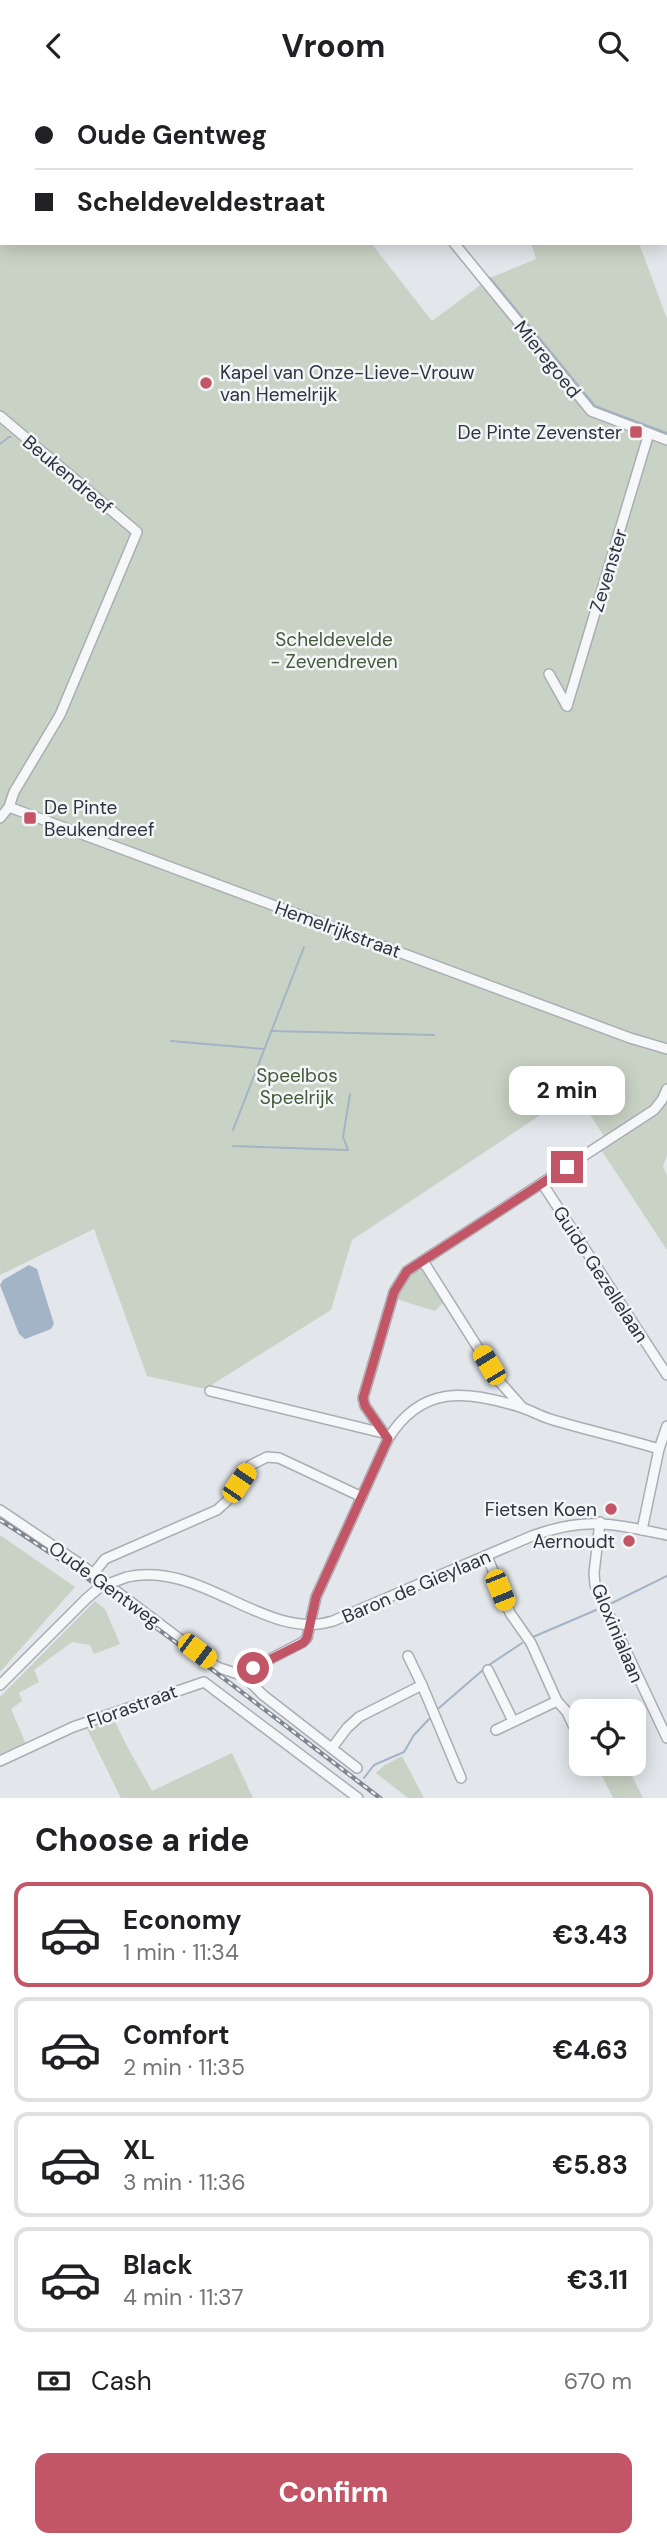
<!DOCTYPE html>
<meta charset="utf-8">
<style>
body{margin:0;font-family:"DM Sans",sans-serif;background:#f6f6f6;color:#202124;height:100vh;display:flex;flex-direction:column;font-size:26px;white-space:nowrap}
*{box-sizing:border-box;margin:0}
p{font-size:23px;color:#757577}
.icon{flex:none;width:38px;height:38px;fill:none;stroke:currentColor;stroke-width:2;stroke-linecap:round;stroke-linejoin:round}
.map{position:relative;height:1707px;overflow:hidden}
.sheet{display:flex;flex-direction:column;background:#fff;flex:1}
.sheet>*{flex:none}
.hud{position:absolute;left:0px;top:0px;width:668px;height:154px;box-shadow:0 4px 18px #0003;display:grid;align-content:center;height:154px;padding:0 35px;background:#fff}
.buttons{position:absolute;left:569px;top:1608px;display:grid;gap:14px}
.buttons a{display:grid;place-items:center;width:77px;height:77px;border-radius:14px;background:#fff;box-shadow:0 4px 18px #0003;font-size:35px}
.end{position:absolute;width:32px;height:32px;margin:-16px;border:9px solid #c25667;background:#fff;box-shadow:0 0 0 4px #fff}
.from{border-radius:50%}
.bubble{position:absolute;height:49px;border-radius:14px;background:#fff;box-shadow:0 4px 18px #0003;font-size:23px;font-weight:700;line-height:49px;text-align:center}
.car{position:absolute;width:21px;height:42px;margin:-21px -10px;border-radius:9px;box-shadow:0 0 5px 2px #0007;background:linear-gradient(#f5c518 24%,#345 0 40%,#f5c518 0 76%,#345 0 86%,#f5c518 0)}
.hud b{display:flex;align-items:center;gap:24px;height:66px;font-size:26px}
.hud b+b{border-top:2px solid #e0e0e0}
.hud i{width:18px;height:18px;background:#202124}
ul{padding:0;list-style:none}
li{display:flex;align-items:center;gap:21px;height:105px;margin:0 14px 10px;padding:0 21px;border:4px solid #e0e0e0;border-radius:14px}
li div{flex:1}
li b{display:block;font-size:26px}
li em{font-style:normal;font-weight:700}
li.active{border-color:#c25667}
li>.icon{width:63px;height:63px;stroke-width:1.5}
h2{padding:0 35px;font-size:32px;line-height:84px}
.pay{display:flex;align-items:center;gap:18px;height:77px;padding:0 35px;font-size:26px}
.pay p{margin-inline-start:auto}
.action{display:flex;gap:14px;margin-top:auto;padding:14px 35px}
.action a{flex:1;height:80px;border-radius:14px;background:#c25667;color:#fff;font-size:28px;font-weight:700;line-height:80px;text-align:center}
header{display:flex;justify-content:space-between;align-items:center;height:91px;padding:0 35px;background:#fff;font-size:32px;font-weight:700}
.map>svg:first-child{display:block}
.green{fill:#c9d3c5}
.water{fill:#a2b4c6}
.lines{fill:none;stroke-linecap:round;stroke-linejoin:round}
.stream{stroke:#a2b4c6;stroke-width:2}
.minor-casing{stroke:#a9adb4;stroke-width:12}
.minor{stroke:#f6f7f8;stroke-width:9}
.rail-casing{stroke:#7e8692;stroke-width:4.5}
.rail{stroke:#f3f5f7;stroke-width:2;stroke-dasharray:5;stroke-linecap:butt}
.minor-bridge-casing{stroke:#a9adb4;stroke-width:12;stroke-linecap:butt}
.minor-bridge{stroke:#f6f7f8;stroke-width:9}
.route{stroke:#c25667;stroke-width:9}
.poi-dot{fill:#c25667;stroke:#f3f5f7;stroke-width:2.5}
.labels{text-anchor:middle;stroke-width:5;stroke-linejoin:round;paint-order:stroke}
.street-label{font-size:19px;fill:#2d3440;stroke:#f3f5f7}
.poi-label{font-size:19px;fill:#2d3440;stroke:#f3f5f7;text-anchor:end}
.park-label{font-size:19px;fill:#425b3b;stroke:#f3f5f7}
</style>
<header><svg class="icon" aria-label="back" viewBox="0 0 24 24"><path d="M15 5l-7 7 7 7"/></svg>Vroom<svg class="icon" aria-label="search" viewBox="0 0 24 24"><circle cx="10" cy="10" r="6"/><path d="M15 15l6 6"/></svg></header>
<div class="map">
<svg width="667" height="1707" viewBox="0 0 667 1707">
<rect width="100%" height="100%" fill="#e3e6ea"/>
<g class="green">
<path d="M26 0H243L244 2H32Z"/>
<path d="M0 44 2 152H371L432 230 490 187 536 168 531 152H639L667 228V1065L663 1075 667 1085V1159L596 1051 604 1045 575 1001 352 1149 331 1219 205 1298 147 1285 94 1138 0 1184Z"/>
<path d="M420 1177 444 1211 435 1220 396 1208 410 1183Z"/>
<path d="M0 1444 75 1496 0 1581Z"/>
<path d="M95 1510 105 1518 120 1553 94 1563 90 1554 72 1551 34 1579 39 1591 19 1602 22 1610 11 1618 26 1653 0 1666V1606Z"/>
<path d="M114 1628C125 1654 139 1676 152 1700L232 1662 253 1707H121L87 1638Z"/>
<path d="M402 1665 424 1707H408L376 1682 385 1674Z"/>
<path d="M596 1673H626L643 1707H613Z"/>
</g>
<path class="water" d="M29 1174 37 1178 54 1233 51 1238 25 1248 19 1243 0 1194 3 1189Z"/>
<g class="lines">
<g class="stream">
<path d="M490 187 595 315 667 342"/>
<path d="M0 353 9 346H11"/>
<path d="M271 940 434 944"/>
<path d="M171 950 264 958"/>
<path d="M233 1039 304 856"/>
<path d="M233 1055 348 1059 343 1046 350 1003"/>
<path d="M608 1514 667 1485"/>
<path d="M533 1546 596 1519"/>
<path d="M489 1574 522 1552"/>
<path d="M439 1617 484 1578"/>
<path d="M364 1687 374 1674 404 1661 414 1644 430 1627"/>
</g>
<defs>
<g id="minor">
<path d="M332 0 333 2"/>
<path d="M454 152 591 320 667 349"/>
<path d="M0 325 137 441 60 624 14 701 9 716 0 727"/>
<path d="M549 583 567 615"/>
<path d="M567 615 649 342"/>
<path d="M9 716 630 947 667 958"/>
<path d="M542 1092 667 1284"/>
<path d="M423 1170 499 1290 522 1316"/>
<path d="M210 1300 383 1342"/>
<path d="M388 1348 365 1315 363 1307 394 1201 407 1180 654 1019 662 1009 667 998"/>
<path d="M0 1419 83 1475 217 1576 244 1585 263 1604 357 1677"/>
<path d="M600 1431 594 1482 595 1494 667 1647"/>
<path d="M642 1439 659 1358 667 1335"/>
<path d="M487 1465 510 1522 531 1552 557 1610 567 1621 573 1634"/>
<path d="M93 1483 105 1468 217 1419 227 1410 251 1374 267 1366 279 1367 362 1406"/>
<path d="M127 1486C202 1469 265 1551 333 1530L532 1445C586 1425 613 1433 667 1444"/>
<path d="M488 1579 513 1630"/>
<path d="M244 1585 253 1577 303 1551 307 1547 316 1506 388 1348C421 1294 466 1299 520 1316 530 1319 540 1325 550 1328 586 1339 623 1347 659 1358"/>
<path d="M0 1594 86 1508"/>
<path d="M422 1594 461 1687"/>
<path d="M496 1639 557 1610"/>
<path d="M332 1657 347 1637 359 1626 422 1594 408 1565"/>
<path d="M0 1670 73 1636 204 1591 358 1707"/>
</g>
</defs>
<use href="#minor" class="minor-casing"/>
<use href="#minor" class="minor"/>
<defs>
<path id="rail" d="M0 1429C132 1513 255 1612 380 1707"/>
</defs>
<use href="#rail" class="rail-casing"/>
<use href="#rail" class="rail"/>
<defs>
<path id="minor-bridge" d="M86 1508 100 1496 127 1486"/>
</defs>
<use href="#minor-bridge" class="minor-bridge-casing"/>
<use href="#minor-bridge" class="minor-bridge"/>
</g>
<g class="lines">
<path class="route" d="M253 1577 303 1552 307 1547 316 1506 388 1348 365 1315 363 1307 394 1201 407 1180 567 1076"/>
</g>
<g class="poi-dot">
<circle cx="206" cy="292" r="7"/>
<rect x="629" y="334" width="14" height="14" rx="3.5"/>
<rect x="23" y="720" width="14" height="14" rx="3.5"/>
<circle cx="611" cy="1418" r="7"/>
<circle cx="629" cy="1450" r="7"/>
</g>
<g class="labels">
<g class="street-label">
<text transform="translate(548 268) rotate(51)" y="7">Mieregoed</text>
<text transform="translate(68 383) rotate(40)" y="7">Beukendreef</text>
<text transform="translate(608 479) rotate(-73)" y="7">Zevenster</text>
<text transform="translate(338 838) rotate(20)" y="7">Hemelrijkstraat</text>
<text transform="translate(601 1183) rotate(57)" y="7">Guido Gezellelaan</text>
<text transform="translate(105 1493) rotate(36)" y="7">Oude Gentweg</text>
<text transform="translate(416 1495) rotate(-23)" y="7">Baron de Gieylaan</text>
<text transform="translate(618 1542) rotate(67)" y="7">Gloxinialaan</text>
<text transform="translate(132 1615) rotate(-20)" y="7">Florastraat</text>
</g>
<g class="poi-label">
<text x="220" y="288" text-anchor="start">Kapel van Onze-Lieve-Vrouw<tspan x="220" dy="22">van Hemelrijk</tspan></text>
<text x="622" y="348">De Pinte Zevenster</text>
<text x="44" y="723" text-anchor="start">De Pinte<tspan x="44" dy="22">Beukendreef</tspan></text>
<text x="597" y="1425">Fietsen Koen</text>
<text x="615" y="1457">Aernoudt</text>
</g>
<g class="park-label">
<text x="334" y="555">Scheldevelde<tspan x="334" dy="22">- Zevendreven</tspan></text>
<text x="297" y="991">Speelbos<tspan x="297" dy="22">Speelrijk</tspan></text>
</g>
</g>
</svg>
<div class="buttons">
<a><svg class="icon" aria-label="locate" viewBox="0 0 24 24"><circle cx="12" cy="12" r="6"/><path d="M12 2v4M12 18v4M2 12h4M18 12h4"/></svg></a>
</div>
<i class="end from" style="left:253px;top:1577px"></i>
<i class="end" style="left:567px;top:1076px"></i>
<div class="bubble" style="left:509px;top:975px;width:116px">2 min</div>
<i class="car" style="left:489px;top:1274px;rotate:329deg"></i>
<i class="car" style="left:239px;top:1392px;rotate:34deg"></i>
<i class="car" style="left:500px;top:1499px;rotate:158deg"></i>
<i class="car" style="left:197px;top:1560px;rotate:127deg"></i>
<div class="hud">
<b><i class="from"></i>Oude Gentweg</b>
<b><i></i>Scheldeveldestraat</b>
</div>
</div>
<section class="sheet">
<h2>Choose a ride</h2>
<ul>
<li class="active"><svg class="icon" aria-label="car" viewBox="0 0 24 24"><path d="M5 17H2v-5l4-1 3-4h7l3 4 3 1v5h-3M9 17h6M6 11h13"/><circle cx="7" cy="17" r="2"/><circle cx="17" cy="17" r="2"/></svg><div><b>Economy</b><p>1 min · 11:34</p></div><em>€3.43</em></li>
<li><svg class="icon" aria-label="car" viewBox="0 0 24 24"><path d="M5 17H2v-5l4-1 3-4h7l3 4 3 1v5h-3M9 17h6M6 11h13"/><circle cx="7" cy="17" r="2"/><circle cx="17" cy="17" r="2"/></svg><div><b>Comfort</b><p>2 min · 11:35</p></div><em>€4.63</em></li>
<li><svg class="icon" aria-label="car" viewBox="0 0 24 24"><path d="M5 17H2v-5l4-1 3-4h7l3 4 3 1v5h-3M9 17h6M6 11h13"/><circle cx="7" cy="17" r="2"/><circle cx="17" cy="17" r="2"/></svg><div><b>XL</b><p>3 min · 11:36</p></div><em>€5.83</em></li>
<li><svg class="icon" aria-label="car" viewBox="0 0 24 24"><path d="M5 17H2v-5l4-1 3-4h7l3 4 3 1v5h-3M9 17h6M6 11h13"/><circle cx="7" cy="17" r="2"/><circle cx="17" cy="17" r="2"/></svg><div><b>Black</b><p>4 min · 11:37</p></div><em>€3.11</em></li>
</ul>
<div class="pay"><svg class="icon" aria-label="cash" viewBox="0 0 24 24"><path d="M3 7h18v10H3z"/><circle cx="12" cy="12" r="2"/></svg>Cash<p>670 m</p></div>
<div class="action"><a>Confirm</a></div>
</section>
